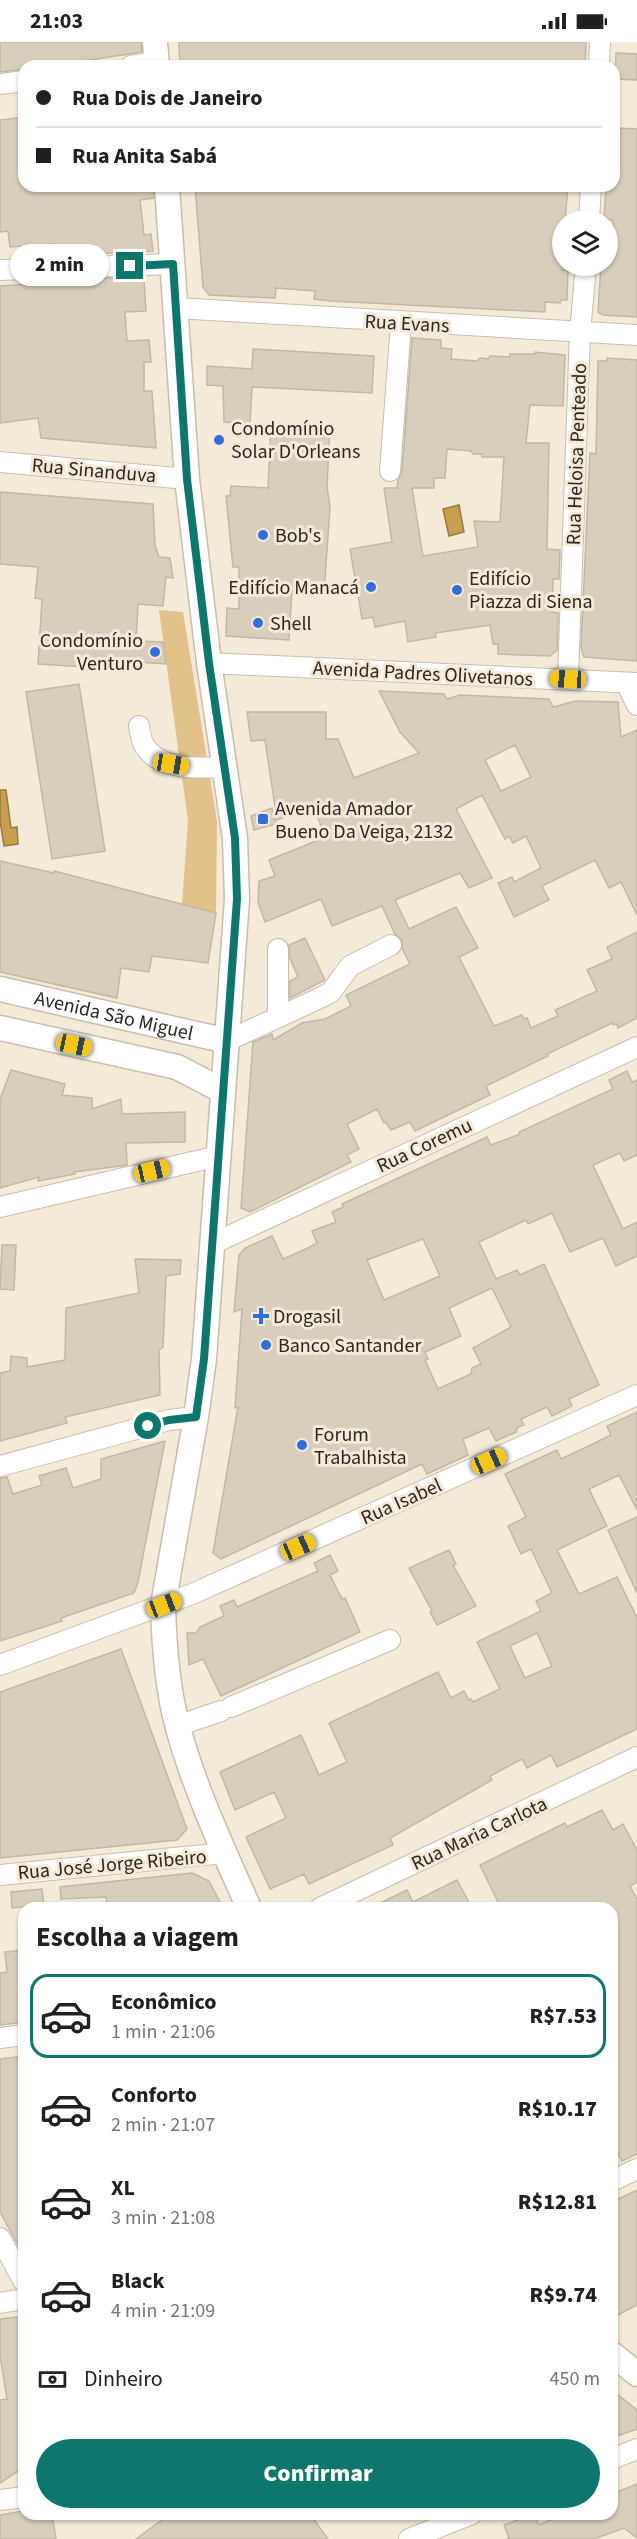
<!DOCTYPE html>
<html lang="pt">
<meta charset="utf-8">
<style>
body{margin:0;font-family:"Source Sans 3",sans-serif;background:#f6f6f6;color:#202124;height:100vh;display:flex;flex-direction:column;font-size:22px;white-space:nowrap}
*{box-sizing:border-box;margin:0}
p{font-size:20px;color:#757577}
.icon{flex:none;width:33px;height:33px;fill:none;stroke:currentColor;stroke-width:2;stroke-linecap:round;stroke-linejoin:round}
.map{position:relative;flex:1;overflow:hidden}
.side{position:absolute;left:18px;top:1860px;width:600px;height:618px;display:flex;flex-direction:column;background:#fff;border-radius:18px;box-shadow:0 2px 4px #0004}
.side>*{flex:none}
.guide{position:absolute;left:18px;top:18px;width:602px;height:132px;border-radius:18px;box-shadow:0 2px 4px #0004;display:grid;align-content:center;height:132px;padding:0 18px;background:#fff}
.buttons{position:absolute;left:552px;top:168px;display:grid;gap:12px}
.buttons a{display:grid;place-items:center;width:66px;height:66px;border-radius:50%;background:#fff;box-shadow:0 2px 4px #0004;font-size:30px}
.end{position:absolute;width:27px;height:27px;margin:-14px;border:8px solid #0f766e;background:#fff;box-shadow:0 0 0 3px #fff}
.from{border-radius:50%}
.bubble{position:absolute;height:42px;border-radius:21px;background:#fff;box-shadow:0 2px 4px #0004;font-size:20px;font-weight:800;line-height:42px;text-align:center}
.car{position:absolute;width:18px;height:36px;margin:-18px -9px;border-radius:8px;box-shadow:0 0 4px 2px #0007;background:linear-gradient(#f5c518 24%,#345 0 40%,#f5c518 0 76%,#345 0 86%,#f5c518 0)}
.guide b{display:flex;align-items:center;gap:21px;height:57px;font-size:22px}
.guide b+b{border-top:2px solid #e0e0e0}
.guide i{width:15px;height:15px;background:#202124}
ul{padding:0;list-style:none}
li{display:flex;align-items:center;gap:18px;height:84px;margin:0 12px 9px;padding:0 6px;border:3px solid transparent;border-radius:18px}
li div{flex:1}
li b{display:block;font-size:22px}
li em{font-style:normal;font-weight:800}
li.selected{border-color:#0f766e}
li>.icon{width:54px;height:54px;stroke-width:1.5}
h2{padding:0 18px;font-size:27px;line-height:72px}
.pay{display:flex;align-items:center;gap:15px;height:66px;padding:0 18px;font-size:22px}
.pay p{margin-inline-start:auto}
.cta{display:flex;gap:12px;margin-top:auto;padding:12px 18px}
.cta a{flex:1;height:69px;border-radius:36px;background:#0f766e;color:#fff;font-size:24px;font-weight:800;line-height:69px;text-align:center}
.status{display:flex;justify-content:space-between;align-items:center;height:42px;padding:0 30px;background:#fff;direction:ltr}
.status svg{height:16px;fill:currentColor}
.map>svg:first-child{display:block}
.green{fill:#e2c28a}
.water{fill:#c89e4f;stroke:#997a41;stroke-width:1.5}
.building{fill:#d9cebb;stroke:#c2b7a4;stroke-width:1.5;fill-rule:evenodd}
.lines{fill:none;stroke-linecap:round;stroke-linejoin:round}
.minor-casing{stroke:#c8bdab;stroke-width:22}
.major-casing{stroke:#c8bdab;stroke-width:27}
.minor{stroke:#fff;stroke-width:20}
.major{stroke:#fff;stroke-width:24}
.route{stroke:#0f766e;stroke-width:8}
.poi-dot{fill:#316edc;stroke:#f5ead7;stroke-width:2}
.labels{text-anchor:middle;stroke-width:6;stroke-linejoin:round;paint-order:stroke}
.street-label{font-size:20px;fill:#2c2720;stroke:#f5ead7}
.poi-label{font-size:20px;fill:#2c2720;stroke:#f5ead7;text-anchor:start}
</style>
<div class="status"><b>21:03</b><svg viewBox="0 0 49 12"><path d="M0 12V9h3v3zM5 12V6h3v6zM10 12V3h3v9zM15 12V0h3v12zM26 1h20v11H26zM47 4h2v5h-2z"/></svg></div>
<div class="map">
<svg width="637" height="2497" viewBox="0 0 637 2497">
<rect width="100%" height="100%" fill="#f5ead7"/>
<path class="green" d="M159 568 183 570 217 779 216 871 182 862 188 779Z"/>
<g class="water">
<path d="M459 463 464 490 449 494 443 467Z"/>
<path d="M0 748H6L11 786 17 785 18 802 4 804 0 779Z"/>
</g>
<g class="building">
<path d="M0 0H141L142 10 50 24H24V27L0 30Z"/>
<path d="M179 0H586L585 24H180Z"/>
<path d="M616 11 637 12V38L615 37Z"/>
<path d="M24 75V144H153L154 156 140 158 144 193 151 192 153 209 55 214 54 202 10 205 8 189 0 190V78Z"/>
<path d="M617 86 637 87V275L603 273 598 270 601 224H608V216H612L613 178 604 177 606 144H614V101L616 102Z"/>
<path d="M195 144H568L565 178H562V228H568L567 258H561L560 261 545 260V270L331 259 314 257 315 249 276 246 275 256 209 253 203 245Z"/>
<path d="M140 235 144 239 146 269 125 270 127 299 149 298 151 320H144V349H152L156 406 41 396 38 376 0 381V244L57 240 56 238Z"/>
<path d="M412 296 441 298V306L452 307 451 317 477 319 480 316 488 317 490 314 510 315V312H535V310L565 313 563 364 530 363 526 401H549L547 507 560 508 559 537H553L552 570 558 571 557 608 550 614 498 612V602H493L490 583 435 591 436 595 408 600 405 579 375 585 373 575 362 577 350 507 392 500 384 446H397L398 438 402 430ZM447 407 471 409 473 412H482V415H504L500 480 474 479 478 505 423 514 412 446H434V436H445Z"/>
<path d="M253 307 374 314 372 351 252 345 250 382 224 380 223 344 207 343V324L252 327Z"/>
<path d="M607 316 637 318V619L584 615 581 605 590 411 596 412 598 319H607Z"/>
<path d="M271 383 330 386 327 444 330 466 324 550 292 548 289 598 226 594 227 566 239 567V525H233L226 454H230L231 444 268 446Z"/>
<path d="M0 450 153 462 155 503 159 515 170 516 173 536 166 535 163 564 138 562 136 599 163 600 166 622 135 620V628L38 622 42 557 35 556 38 525 0 522Z"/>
<path d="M79 642 105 809 52 817 26 650Z"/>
<path d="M379 649 444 652 447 657 460 653 549 657 553 665 576 659 618 660 621 695 637 688V873L621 840 609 846 595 818 542 844 549 858 514 875 498 841 512 835 514 840 541 826 526 794 513 801 509 794 505 797 482 753 456 767 492 836 469 846 460 831 395 858 409 887 456 865 478 906 459 915 494 984 522 973 524 977 527 976 531 986 558 974 555 968 597 949 587 928 612 917 607 905 637 890V976L618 986 617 982 613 983 612 981 547 1012 548 1014 486 1044 490 1053 415 1089 410 1080 391 1088 386 1080 384 1081 377 1067 347 1082 359 1107 347 1113 351 1120 250 1170 241 1166 253 1000 272 992 273 998 302 981 325 977 351 964 346 953 410 922 402 906V898L395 892 382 864 332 884 321 857 265 880 258 860 259 839 275 834 269 818 326 795 313 765 277 778 265 698 251 699 247 670H326V697H338L354 736 419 711 400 690ZM515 703 531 735 501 749 485 718Z"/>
<path d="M272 766 276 782 254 788 251 774Z"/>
<path d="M0 819 54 831V829L216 871 208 921 152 914 149 930 121 926 117 956 0 930Z"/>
<path d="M305 896 325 938 290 956V939L298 935 290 916 289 903Z"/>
<path d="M11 1028 65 1042 62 1053 92 1056V1067L121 1057 122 1072 185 1070V1100L126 1101 127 1123 74 1130 75 1132 38 1139 39 1135 0 1146V1057Z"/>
<path d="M627 1029 632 1040 637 1038V1113L624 1119 620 1111 593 1123 623 1187 637 1180V1214L616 1224 603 1196 570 1210 552 1171 528 1182 526 1178 479 1200 496 1237 517 1228 520 1233 544 1222 599 1343 569 1357 572 1364 552 1374 547 1365 521 1377 524 1383 518 1385 516 1390 496 1399 489 1386 463 1397 468 1413 427 1432 422 1422 221 1517 213 1511 238 1365 235 1366 242 1267 234 1270 239 1213 245 1206 272 1194 283 1217 308 1206 317 1201 312 1189 336 1180 332 1170 343 1165 342 1162 487 1095 491 1103 520 1092 519 1090 613 1047 609 1038ZM423 1197 440 1234 384 1258 367 1218ZM492 1246 511 1285 473 1306 481 1322 472 1326 471 1332 438 1347 425 1318 428 1317 425 1310 461 1294 449 1266Z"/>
<path d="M2 1203H16L14 1248 0 1247Z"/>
<path d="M135 1217 181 1218 180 1232 166 1234 163 1305 159 1308 160 1353 65 1375 67 1381 0 1399V1331L10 1329 11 1314 27 1316V1325L65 1318 66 1266 139 1251Z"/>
<path d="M637 1370V1468L619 1433 589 1447 607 1484 557 1508 579 1552 617 1535 637 1576V1687L557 1725 551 1713 527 1726 522 1717 490 1734 492 1738 390 1796 393 1803 309 1842 304 1832 270 1847 246 1795 286 1776 274 1750 235 1768 220 1730 301 1693 319 1733 347 1720 329 1681 438 1630 451 1656 464 1649 469 1658 471 1657 473 1660 500 1647 477 1600 541 1569 536 1559 552 1551 531 1507 521 1512 508 1484 526 1475 505 1432 557 1408 561 1417 595 1401 611 1393 607 1384ZM537 1591 552 1624 525 1636 510 1604Z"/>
<path d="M165 1399 138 1540 134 1551 61 1576 62 1579 0 1599V1436L7 1435 13 1452 42 1443 39 1434 66 1426 73 1446 101 1437V1417Z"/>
<path d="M637 1475V1551L608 1488Z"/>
<path d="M449 1508 456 1522 453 1523 476 1564 437 1583 430 1570 432 1569 409 1526Z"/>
<path d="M330 1513 338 1529 330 1533 342 1557 345 1556 360 1590 221 1654 203 1617 189 1623 187 1591H196L200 1585 224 1574 220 1564 234 1558 237 1565 318 1529 314 1521Z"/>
<path d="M121 1607 187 1787 177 1798 0 1816V1650Z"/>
<path d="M602 1768 613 1788 623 1782 637 1808V1840L630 1844 637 1857V2112L622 2119 617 2109 612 2112V1866H501L480 1823 565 1781 567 1785Z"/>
<path d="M192 1831 209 1839 223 1866H107L106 1855 61 1857 60 1845Z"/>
<path d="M457 1838 472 1866H370L407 1848 413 1860Z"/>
<path d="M42 1847 44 1863 12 1866 11 1850Z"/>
<path d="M24 1908V1980L0 1983V1931L7 1930 5 1910Z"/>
<path d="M24 2014V2214L0 2170V2017Z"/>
<path d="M637 2148V2263L612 2276V2160Z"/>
<path d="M24 2274V2425L0 2441V2358L7 2357 0 2313V2277Z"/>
<path d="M612 2348 637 2368V2387L612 2396Z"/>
<path d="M637 2442V2496L624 2486 594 2497H507L509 2496 504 2483 534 2472 539 2483 564 2472H612V2452Z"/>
<path d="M24 2469V2472H52L56 2497H0V2473Z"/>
<path d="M170 2472H310L328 2497H136Z"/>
</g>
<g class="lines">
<defs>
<g id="minor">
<path d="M131 24 157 20"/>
<path d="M599 24 600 0"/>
<path d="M0 42 24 39"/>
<path d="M589 178 591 144"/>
<path d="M0 228 173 222"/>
<path d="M176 266 637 293"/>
<path d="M0 420 187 437"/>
<path d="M390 429 401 281"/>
<path d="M209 621 637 641"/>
<path d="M568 637 580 290 586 224"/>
<path d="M626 641 637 663"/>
<path d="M139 684C140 690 141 698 144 703 159 729 200 726 224 725"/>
<path d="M278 907V975"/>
<path d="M227 999 322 955 331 950 350 924 391 903"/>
<path d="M0 1165 218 1114"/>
<path d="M212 1202 637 1005"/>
<path d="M0 1424 169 1378 196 1375"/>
<path d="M0 1623 192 1552 637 1353"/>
<path d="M231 1665 390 1598"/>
<path d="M177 1684 221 1669"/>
<path d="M0 1833 225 1811"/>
<path d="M320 1866 637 1715"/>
<path d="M0 1996 24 1993"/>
<path d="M612 2139 637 2127"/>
<path d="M0 2196 24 2240"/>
<path d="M0 2261 24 2257"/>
<path d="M612 2417 637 2407"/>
<path d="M0 2458 24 2455"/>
<path d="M409 2497 472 2472"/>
</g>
<g id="major">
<path d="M155 0 157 24"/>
<path d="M167 144 187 437 209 621 235 796 237 857 204 1317 196 1375 163 1563C164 1604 167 1646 178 1686 195 1748 223 1807 249 1866"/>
<path id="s1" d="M0 947 227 999"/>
<path d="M0 986 177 1025 223 1049"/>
<path d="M612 2312 637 2332"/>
</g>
</defs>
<use href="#minor" class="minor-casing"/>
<use href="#major" class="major-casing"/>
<use href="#minor" class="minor"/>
<use href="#major" class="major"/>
</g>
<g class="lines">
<path class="route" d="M130 224 173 222 187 437 209 621 235 796 237 857 204 1317 196 1375 169 1378 148 1384"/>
</g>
<g class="poi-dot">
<circle cx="219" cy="398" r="6"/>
<circle cx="263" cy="493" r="6"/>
<circle cx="371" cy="545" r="6"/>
<circle cx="457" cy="548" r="6"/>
<circle cx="258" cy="581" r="6"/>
<circle cx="155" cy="610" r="6"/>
<rect x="257" y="771" width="12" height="12" rx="3"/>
<path d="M258 1265h6v6h6v6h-6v6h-6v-6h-6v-6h6z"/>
<circle cx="266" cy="1303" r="6"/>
<circle cx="302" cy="1403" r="6"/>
</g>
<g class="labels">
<g class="street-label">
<text transform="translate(407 281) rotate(3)" y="7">Rua Evans</text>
<text transform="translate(576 412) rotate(-88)" y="7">Rua Heloisa Penteado</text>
<text transform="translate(94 428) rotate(5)" y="7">Rua Sinanduva</text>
<text transform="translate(423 631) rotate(3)" y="7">Avenida Padres Olivetanos</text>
<text dy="7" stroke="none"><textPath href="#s1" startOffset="117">Avenida São Miguel</textPath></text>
<text transform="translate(424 1103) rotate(-25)" y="7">Rua Coremu</text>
<text transform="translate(401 1459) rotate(-24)" y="7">Rua Isabel</text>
<text transform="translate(479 1791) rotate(-25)" y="7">Rua Maria Carlota</text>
<text transform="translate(112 1822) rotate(-5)" y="7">Rua José Jorge Ribeiro</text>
</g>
<g class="poi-label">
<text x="231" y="393">Condomínio<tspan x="231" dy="23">Solar D'Orleans</tspan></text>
<text x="275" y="500">Bob's</text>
<text x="469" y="543">Edifício<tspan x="469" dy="23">Piazza di Siena</tspan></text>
<text x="359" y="552" text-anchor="end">Edifício Manacá</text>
<text x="270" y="588">Shell</text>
<text x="143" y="605" text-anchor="end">Condomínio<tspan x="143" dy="23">Venturo</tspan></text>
<text x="275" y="773">Avenida Amador<tspan x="275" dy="23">Bueno Da Veiga, 2132</tspan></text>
<text x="273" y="1281">Drogasil</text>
<text x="278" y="1310">Banco Santander</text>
<text x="314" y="1399">Forum<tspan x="314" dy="23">Trabalhista</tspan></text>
</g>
</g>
</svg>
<div class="buttons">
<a><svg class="icon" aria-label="layers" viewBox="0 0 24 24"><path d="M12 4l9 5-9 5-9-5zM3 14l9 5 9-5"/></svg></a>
</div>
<i class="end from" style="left:148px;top:1384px"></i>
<i class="end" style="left:130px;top:224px"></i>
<div class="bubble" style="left:10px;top:202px;width:99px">2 min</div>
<i class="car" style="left:568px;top:637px;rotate:273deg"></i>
<i class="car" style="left:171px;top:722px;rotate:99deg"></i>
<i class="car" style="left:74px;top:1003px;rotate:102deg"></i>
<i class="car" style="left:152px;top:1129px;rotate:77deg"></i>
<i class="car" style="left:489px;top:1419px;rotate:66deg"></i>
<i class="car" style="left:298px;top:1505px;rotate:66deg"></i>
<i class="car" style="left:164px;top:1563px;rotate:69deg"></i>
<div class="guide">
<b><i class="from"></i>Rua Dois de Janeiro</b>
<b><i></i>Rua Anita Sabá</b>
</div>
<section class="side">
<h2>Escolha a viagem</h2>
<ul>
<li class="selected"><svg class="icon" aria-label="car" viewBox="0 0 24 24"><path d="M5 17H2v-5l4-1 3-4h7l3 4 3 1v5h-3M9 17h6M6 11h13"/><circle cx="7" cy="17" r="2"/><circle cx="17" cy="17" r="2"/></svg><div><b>Econômico</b><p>1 min · 21:06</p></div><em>R$7.53</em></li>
<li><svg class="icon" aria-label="car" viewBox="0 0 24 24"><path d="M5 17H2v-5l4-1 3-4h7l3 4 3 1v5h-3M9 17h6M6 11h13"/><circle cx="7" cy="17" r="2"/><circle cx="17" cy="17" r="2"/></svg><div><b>Conforto</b><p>2 min · 21:07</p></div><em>R$10.17</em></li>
<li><svg class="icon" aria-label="car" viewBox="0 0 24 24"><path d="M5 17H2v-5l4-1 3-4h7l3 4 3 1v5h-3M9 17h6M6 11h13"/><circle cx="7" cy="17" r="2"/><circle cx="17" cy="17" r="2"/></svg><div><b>XL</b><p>3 min · 21:08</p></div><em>R$12.81</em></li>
<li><svg class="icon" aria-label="car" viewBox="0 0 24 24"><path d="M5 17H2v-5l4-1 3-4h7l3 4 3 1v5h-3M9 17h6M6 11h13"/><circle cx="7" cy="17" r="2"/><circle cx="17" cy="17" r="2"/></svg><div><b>Black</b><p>4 min · 21:09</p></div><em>R$9.74</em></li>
</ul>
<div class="pay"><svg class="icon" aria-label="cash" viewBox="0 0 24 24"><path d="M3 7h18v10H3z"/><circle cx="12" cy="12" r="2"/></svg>Dinheiro<p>450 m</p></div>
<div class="cta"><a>Confirmar</a></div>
</section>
</div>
